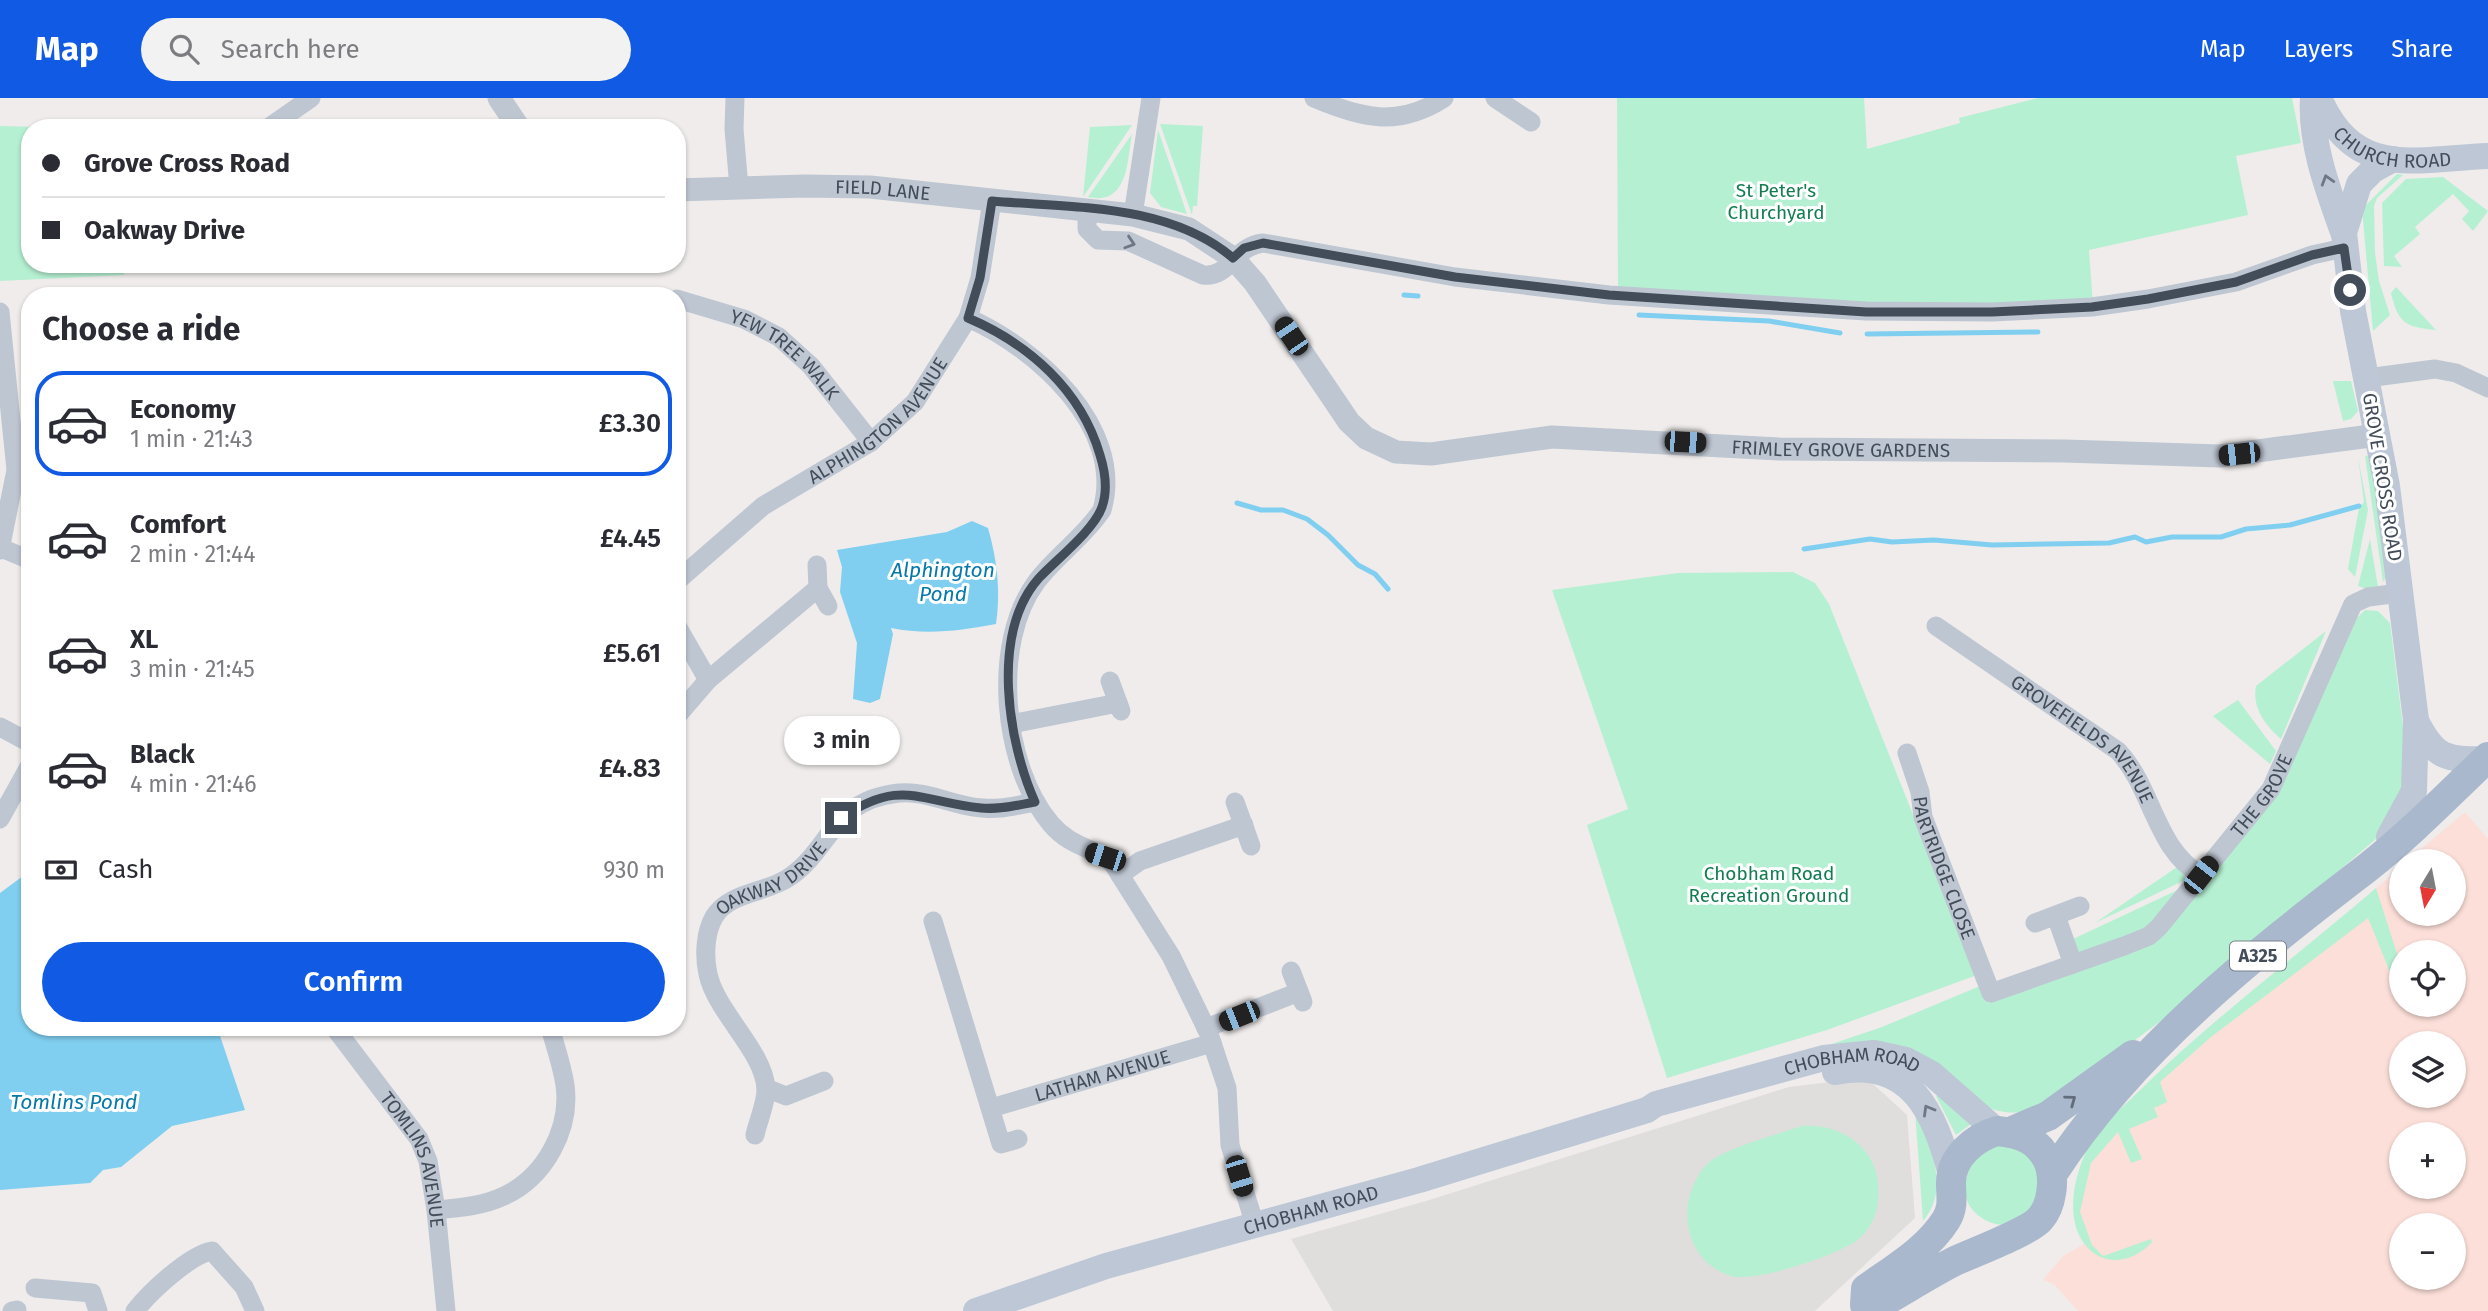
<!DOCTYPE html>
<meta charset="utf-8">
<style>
body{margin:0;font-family:"Fira Sans",sans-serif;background:#f2f2f3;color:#2b2b33;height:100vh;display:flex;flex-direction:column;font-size:26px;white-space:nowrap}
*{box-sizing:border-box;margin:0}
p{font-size:23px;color:#7c7c81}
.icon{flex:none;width:38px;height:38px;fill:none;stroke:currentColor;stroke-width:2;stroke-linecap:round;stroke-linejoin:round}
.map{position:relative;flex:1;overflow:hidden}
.sheet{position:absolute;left:21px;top:189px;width:665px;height:749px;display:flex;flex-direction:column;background:#fff;border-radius:28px;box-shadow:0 2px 5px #0004}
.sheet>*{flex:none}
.banner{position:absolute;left:21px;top:21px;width:665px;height:154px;border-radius:28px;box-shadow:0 2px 5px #0004;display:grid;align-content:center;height:154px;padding:0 21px;background:#fff}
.needle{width:46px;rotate:190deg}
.buttons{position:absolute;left:2389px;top:751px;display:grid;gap:14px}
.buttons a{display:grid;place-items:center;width:77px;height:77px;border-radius:50%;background:#fff;box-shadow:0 2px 5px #0004;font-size:35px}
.end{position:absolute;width:32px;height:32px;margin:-16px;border:9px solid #434d5a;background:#fff;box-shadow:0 0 0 4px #fff}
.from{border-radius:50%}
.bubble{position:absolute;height:49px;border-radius:24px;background:#fff;box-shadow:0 2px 5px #0004;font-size:23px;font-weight:600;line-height:49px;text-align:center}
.car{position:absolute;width:21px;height:42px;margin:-21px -10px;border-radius:9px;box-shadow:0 0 5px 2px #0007;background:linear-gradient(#222 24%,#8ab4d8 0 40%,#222 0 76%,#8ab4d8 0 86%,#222 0)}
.banner b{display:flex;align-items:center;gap:24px;height:66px;font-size:26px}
.banner b+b{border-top:2px solid #e1e1e2}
.banner i{width:18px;height:18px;background:#2b2b33}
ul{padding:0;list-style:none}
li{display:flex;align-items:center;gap:21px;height:105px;margin:0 14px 10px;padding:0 7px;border:4px solid transparent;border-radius:28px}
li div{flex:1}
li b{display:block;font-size:26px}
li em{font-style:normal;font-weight:600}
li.active{border-color:#105ae4}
li>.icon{width:63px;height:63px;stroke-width:1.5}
h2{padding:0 21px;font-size:32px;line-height:84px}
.pay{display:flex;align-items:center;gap:18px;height:77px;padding:0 21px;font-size:26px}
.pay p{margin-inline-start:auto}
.action{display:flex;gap:14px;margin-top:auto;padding:14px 21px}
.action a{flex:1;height:80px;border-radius:42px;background:#105ae4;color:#fff;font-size:28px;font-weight:600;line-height:80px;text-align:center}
header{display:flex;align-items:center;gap:42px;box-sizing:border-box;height:98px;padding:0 35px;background:#105ae4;color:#fff}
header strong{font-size:33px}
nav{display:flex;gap:38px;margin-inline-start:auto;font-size:24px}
.search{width:490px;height:63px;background:#f2f2f3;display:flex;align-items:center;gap:18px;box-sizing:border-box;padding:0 24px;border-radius:38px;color:#7c7c81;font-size:26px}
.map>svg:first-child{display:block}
.education{fill:#e0dddd}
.medical{fill:#fcdfd8;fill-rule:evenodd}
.green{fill:#b6f0d2}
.water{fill:#80cff0}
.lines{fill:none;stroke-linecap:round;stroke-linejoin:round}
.stream{stroke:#80cff0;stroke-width:5}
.minor{stroke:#bec6d2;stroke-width:19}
.tertiary{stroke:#bec6d2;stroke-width:23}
.secondary{stroke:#bdc7d6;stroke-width:26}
.primary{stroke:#a9b8cd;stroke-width:30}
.oneway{stroke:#6e7885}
.oneway2{stroke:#6e7784}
.oneway3{stroke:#626d7c}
.route{stroke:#434d5a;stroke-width:9}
.labels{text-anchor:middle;stroke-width:6;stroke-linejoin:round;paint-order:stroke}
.shield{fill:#fff;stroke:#7b828c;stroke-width:2}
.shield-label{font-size:18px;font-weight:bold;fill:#434d5a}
.street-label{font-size:19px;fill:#434d5a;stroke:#fff}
.park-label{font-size:19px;fill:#127d51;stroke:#fff}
.water-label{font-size:21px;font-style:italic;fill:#0579ab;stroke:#fff}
</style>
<header>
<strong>Map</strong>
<div class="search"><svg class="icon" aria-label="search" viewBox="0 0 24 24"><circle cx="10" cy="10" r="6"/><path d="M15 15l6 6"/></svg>Search here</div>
<nav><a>Map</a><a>Layers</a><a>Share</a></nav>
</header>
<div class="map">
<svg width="2488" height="1213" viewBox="0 0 2488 1213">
<rect width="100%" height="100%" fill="#efeceb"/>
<path class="education" d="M1839 983 1872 985 1907 1017 1915 1120 1815 1213H1333L1291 1141 1426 1103 1789 989Z"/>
<path class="medical" d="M2465 714 2488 741V1213H2078L2054 1186 2043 1182 2063 1158 2084 1146 2077 1125 2095 1040 2191 949 2401 769V816H2454V763H2407ZM2401 854H2454V906H2401ZM2401 945H2454V998H2401ZM2401 1036H2454V1088H2401ZM2401 1127H2454V1180H2401Z"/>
<g class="green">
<path d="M1617 0H1864L1867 51 1960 25 1959 20 2038 0H2292L2301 45 2236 58 2248 117 2089 152 2093 207 1965 212 1618 193Z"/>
<path d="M1160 26 1203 28 1197 108H1193L1192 117Z"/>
<path d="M1132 27 1083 99 1090 29Z"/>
<path d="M0 28 85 30H30V166H125L124 177 0 183Z"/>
<path d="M1158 32 1187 116 1161 109 1150 95Z"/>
<path d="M1132 36C1127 64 1128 108 1088 99Z"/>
<path d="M2397 76 2403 77 2377 100 2374 108 2375 155 2379 183 2390 217 2373 233 2362 111Z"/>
<path d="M2443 79 2488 113 2473 133 2462 121 2469 113 2453 96 2415 129 2420 136 2394 158 2402 169 2384 168 2382 105 2406 81Z"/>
<path d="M2396 189 2436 232C2405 229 2398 225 2391 195Z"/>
<path d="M2333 283H2351L2358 313 2351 321 2343 323Z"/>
<path d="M2372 357 2386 479 2383 484 2365 358Z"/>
<path d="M2358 359 2368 412 2355 479 2348 471 2359 410 2364 404Z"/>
<path d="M2370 441 2378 489 2370 492 2358 488Z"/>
<path d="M1793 474 1815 485 1829 506 1977 877 1827 932 1667 980 1587 727 1628 711 1552 492 1678 475Z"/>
<path d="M2365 512 2378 513 2390 525 2406 653V676L2390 729 2177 911 2043 1010C2014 1018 1996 1016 1971 1001L1820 950 1882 929 1980 888 1988 905 2137 851 2224 758 2357 520Z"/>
<path d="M2326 533 2281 641C2265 627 2252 610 2256 588Z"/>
<path d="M2238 602 2276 653 2270 666 2213 618Z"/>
<path d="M2177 769 2184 775 2185 782 2095 825Z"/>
<path d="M2184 789 2146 831 2079 855 2073 841Z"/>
<path d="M2376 790 2401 868 2390 874 2368 820 2211 939 2160 984 2167 1004 2154 1010 2158 1019 2129 1031 2142 1061 2131 1065 2118 1034 2091 1065 2080 1114 2092 1147 2103 1158 2151 1141 2152 1144C2135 1163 2107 1170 2088 1150 2063 1124 2074 1078 2088 1049 2098 1029 2122 1010 2138 994 2212 921 2297 858 2376 790Z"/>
<path d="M1940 995 1971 1026 1956 1037 1936 998Z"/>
<path d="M1915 1013C1929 1048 1952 1089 1923 1123Z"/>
<path d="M1802 1028C1838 1025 1875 1047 1878 1085 1880 1106 1876 1124 1861 1139 1844 1156 1754 1185 1731 1178 1682 1163 1674 1100 1708 1065 1722 1051 1781 1035 1802 1028Z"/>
<path d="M2001 1045 2031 1057 2040 1081 2033 1113C2025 1117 2016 1123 2008 1126 1999 1128 1989 1125 1982 1120 1959 1105 1964 1084 1972 1061Z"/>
</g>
<g class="water">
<path d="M972 423 988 430C997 461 1001 494 996 526 960 533 926 537 891 530L893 536 880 601 870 605 853 601 857 545 840 494 842 469 837 452 947 434Z"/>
<path d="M30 740V929H217L245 1012 172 1028 121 1069 103 1072 90 1085 0 1092V795L23 778 25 742Z"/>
</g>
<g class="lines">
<g class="stream">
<path d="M1404 197 1418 198"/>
<path d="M1639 217 1769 223 1840 235"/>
<path d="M1867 236 2038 234"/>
<path d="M1237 405 1261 412H1283L1307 421 1328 437 1358 467 1375 476 1388 491"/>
<path d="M1804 451 1870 441 1892 444 1934 442 1992 447 2109 445 2135 439 2146 444 2172 439H2221L2246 431 2290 427 2359 408"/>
</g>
<g class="minor">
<path d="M735 0 734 31 739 90"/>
<path d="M1314 0C1361 20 1398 30 1444 0"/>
<path d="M1495 0 1531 24"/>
<path d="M268 30 311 0"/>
<path d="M1087 112V131L1098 142 1128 143 1203 177C1230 180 1233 149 1263 145L1455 179 1609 197 1866 213 1992 214 2092 209 2148 201 2236 184 2312 157 2344 150"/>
<path d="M1133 117 1151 0"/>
<path id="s1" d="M677 201 744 221 779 239 811 268 871 344"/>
<path d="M0 214 16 372 0 452"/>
<path d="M968 220C1035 249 1126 329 1102 412 1084 439 1056 458 1037 483 990 545 1003 670 1051 726 1072 751 1098 750 1113 766L1171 858 1209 936 1227 990 1230 1047 1255 1127"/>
<path d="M2367 280 2435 271 2456 275 2488 290"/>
<path d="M1 450 30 462"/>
<path d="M817 467 818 490 828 508"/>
<path id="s2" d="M677 483 763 408 871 344 915 304 968 220 980 180 992 103"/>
<path d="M677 528 708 582"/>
<path id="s3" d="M1936 528 2118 653C2153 690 2155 751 2201 777"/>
<path d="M1110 583 1121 613"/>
<path d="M677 618 708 582 818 490"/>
<path d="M1011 626 1118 605"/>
<path d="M0 629 30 645"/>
<path id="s4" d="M1907 655 1920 694 1923 719 1991 895 2124 848 2149 838 2159 829 2271 691 2353 506 2368 499 2400 495"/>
<path d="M1235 704 1251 748"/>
<path d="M0 721 30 667"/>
<path d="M1120 777 1140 763 1244 727"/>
<path d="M2056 818 2073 866"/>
<path d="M933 823 1001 1046 1018 1041"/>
<path d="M2035 825 2080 808"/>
<path d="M1291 873 1303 904"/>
<path id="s5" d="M334 929 419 1041 428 1063 436 1112 446 1213"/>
<path d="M1206 930 1299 894"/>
<path d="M766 990 786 998 824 983"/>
<path id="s6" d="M991 1010 1212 945"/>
<path id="s7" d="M755 1037C758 1023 767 1003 766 990 763 952 716 914 708 876 704 858 705 835 714 819 729 794 766 795 788 780 832 751 831 702 899 695 927 692 955 709 983 710 1000 712 1018 707 1036 704"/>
<path d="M436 1112C459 1110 483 1108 504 1098 545 1079 571 1031 565 987 562 967 555 948 550 929"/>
<path d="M35 1190 92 1195 98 1213"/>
<path d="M12 1213 17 1212"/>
<path d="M135 1213C149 1195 189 1157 212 1153L244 1189 255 1213"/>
</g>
<g class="tertiary">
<path d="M499 0 519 30"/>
<path id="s8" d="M677 92 805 88 870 89 1133 117 1189 131 1233 160 1255 185 1349 324 1366 340 1396 354 1431 356 1552 339 1779 351 2065 353 2220 358 2378 337"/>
</g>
<g class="secondary">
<path d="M2313 0C2310 45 2328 92 2343 134"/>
<path id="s9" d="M2319 0C2355 82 2414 61 2488 58"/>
<path d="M2416 623C2435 660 2445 662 2487 661"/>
<path d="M2389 739 2414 693 2416 622 2387 388 2353 213 2344 135 2359 86 2373 72 2393 61"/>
<path d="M1835 974C1912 959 1934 1015 1951 1076"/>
<path id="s10" d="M976 1213 1106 1168 1419 1082 1647 1012 1656 1006 1824 960 1874 955 1906 962 1932 976 1997 1033"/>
</g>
<g class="primary">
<path d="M1997 1033C2021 1035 2039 1042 2049 1065 2055 1081 2052 1108 2040 1121 2029 1134 1972 1155 1953 1164 1928 1177 1903 1193 1878 1207H1865L1866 1191C1895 1170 1927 1152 1946 1122 1954 1109 1951 1099 1951 1085 1951 1059 1974 1040 1997 1033Z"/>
<path d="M2010 1034 2048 1018 2133 957"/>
<path d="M2053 1075C2133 952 2252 858 2367 770 2410 736 2448 697 2488 659"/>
</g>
</g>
<defs><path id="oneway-chevron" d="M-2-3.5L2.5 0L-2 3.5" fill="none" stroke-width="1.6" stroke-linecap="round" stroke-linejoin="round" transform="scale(1.75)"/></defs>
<g class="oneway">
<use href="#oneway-chevron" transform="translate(2327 82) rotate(-107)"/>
<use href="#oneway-chevron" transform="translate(1928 1012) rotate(-120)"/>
</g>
<use class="oneway2" href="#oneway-chevron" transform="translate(1130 145) rotate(18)"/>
<use class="oneway3" href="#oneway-chevron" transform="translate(2071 1002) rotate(-36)"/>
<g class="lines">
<path class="route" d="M841 720C902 679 919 704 981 710 999 712 1018 707 1035 704 1008 644 990 535 1039 480 1056 462 1094 432 1102 409 1108 392 1105 373 1100 357 1081 292 1029 246 968 220L980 180 992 103C1072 110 1168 105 1233 160L1244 150 1263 145 1455 179 1609 197 1866 214H1992L2092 209 2148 201 2236 184 2312 157 2344 150 2350 192"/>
</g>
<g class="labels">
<rect class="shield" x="2230" y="843.5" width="56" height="29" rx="5"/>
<g class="shield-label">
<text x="2258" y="864">A325</text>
</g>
<g class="street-label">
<text dy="7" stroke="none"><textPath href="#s9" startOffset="98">CHURCH ROAD</textPath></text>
<text dy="7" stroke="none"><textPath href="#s8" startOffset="206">FIELD LANE</textPath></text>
<text dy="7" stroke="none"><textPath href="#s1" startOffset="124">YEW TREE WALK</textPath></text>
<text dy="7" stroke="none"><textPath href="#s2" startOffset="259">ALPHINGTON AVENUE</textPath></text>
<text dy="7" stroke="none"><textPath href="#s8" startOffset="1272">FRIMLEY GROVE GARDENS</textPath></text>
<text transform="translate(2383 379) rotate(81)" y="7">GROVE CROSS ROAD</text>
<text dy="7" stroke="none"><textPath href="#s3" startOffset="187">GROVEFIELDS AVENUE</textPath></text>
<text dy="7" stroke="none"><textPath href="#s4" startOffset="604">THE GROVE</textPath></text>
<text dy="7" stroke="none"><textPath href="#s4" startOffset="121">PARTRIDGE CLOSE</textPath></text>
<text dy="7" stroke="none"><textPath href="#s7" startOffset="306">OAKWAY DRIVE</textPath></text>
<text dy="7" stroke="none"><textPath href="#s10" startOffset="914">CHOBHAM ROAD</textPath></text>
<text dy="7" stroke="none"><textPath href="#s6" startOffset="116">LATHAM AVENUE</textPath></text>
<text dy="7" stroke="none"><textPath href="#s5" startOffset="158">TOMLINS AVENUE</textPath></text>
<text dy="7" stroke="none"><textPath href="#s10" startOffset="350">CHOBHAM ROAD</textPath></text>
</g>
<g class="park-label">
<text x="1776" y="99">St Peter's<tspan x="1776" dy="22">Churchyard</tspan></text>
<text x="1769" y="782">Chobham Road<tspan x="1769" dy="22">Recreation Ground</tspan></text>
</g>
<g class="water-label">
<text x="943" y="479">Alphington<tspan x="943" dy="24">Pond</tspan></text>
<text x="74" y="1011">Tomlins Pond</text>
</g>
</g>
</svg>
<div class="buttons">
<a><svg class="needle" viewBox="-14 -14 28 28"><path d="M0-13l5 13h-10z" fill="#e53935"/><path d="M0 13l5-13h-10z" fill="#7c7c81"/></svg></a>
<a><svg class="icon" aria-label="locate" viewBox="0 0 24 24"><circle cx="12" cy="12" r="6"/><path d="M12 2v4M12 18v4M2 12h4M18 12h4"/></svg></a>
<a><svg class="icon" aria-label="layers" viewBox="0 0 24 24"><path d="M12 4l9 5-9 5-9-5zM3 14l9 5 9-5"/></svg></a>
<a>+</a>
<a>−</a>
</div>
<i class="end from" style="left:2350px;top:192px"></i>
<i class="end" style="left:841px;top:720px"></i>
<div class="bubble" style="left:784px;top:618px;width:116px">3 min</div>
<i class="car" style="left:1291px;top:238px;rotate:326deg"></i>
<i class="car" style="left:1685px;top:344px;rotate:93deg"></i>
<i class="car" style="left:2239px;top:356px;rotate:264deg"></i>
<i class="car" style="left:1105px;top:759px;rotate:288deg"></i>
<i class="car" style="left:2201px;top:777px;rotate:38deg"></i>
<i class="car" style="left:1239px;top:918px;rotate:248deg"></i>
<i class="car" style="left:1239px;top:1078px;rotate:163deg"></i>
<div class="banner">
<b><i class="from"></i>Grove Cross Road</b>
<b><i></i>Oakway Drive</b>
</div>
<section class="sheet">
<h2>Choose a ride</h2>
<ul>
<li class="active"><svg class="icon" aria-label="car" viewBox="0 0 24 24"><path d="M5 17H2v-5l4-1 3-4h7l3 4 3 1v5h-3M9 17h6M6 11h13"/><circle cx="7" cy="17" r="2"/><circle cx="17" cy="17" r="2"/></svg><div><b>Economy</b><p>1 min · 21:43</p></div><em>£3.30</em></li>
<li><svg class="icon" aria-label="car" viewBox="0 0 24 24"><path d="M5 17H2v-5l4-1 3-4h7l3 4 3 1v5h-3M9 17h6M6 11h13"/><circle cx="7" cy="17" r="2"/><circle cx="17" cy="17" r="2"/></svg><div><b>Comfort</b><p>2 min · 21:44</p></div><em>£4.45</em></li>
<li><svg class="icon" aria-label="car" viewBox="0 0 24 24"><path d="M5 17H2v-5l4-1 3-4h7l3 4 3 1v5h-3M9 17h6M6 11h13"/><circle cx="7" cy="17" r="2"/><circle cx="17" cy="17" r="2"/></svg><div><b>XL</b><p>3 min · 21:45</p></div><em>£5.61</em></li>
<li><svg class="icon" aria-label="car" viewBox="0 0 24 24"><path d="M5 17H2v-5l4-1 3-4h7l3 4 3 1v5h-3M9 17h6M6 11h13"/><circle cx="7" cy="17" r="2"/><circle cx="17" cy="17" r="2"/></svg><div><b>Black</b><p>4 min · 21:46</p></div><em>£4.83</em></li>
</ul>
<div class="pay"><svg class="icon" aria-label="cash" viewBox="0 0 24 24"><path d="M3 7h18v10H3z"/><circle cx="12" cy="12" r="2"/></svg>Cash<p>930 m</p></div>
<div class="action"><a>Confirm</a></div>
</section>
</div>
